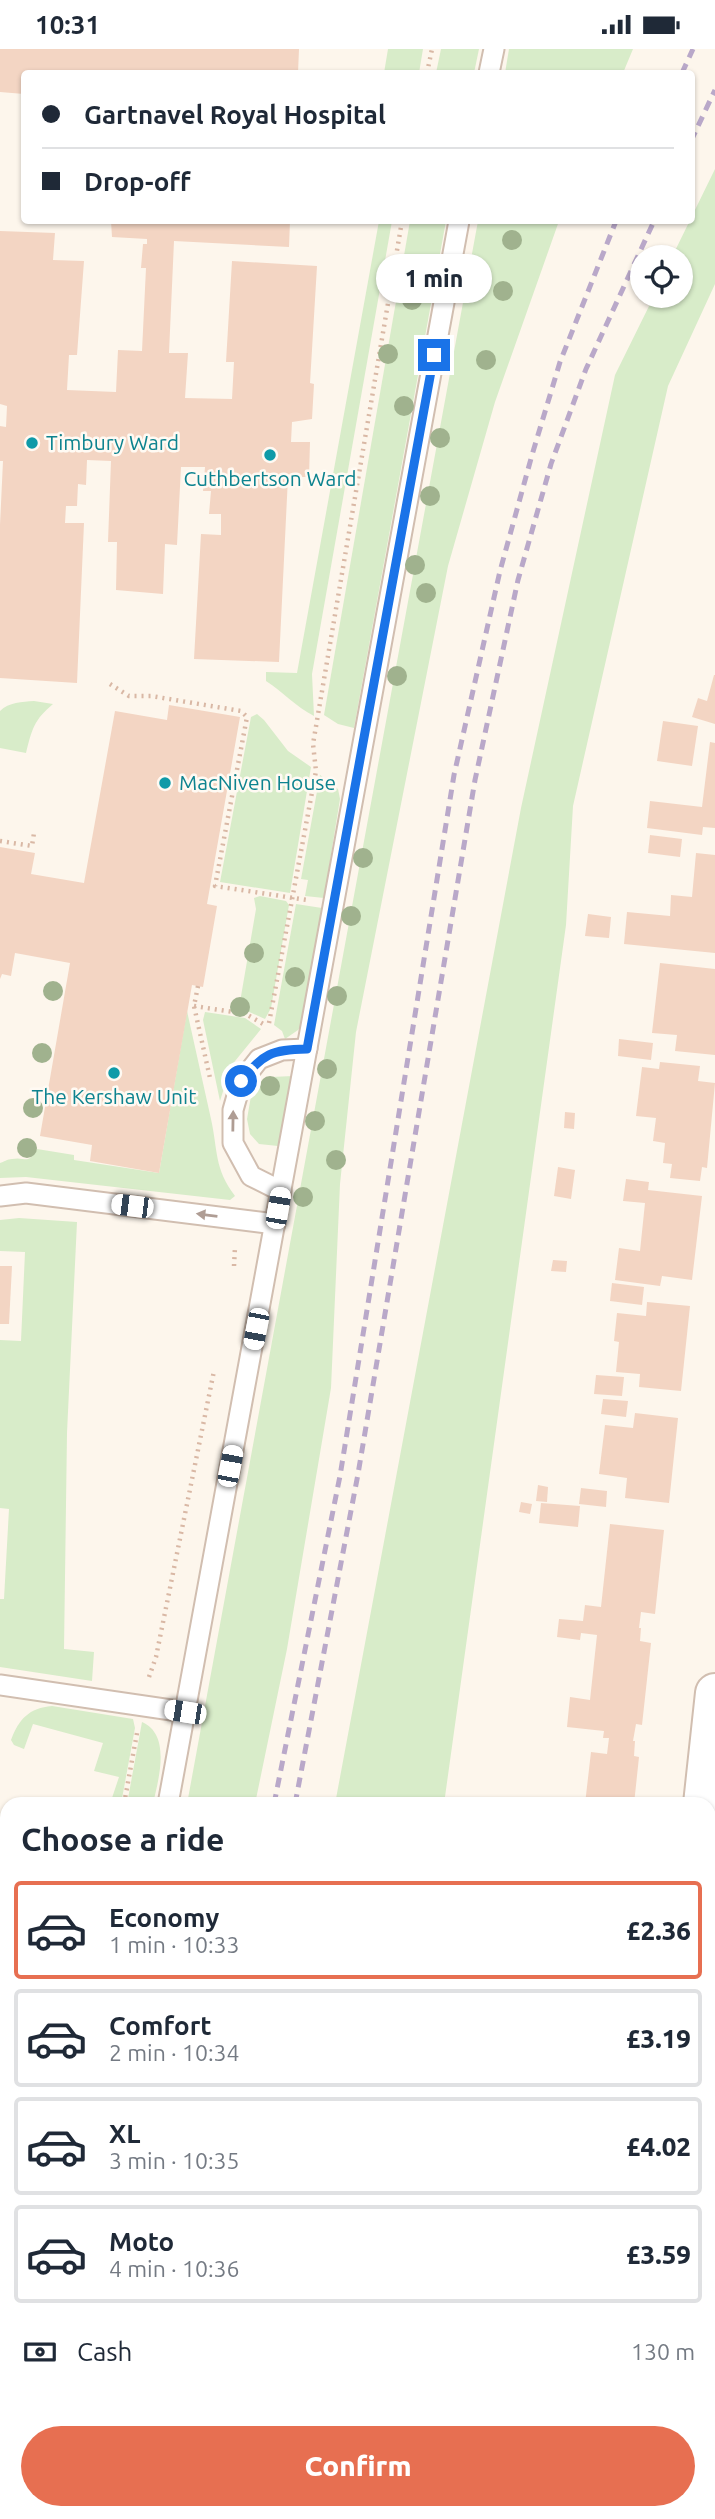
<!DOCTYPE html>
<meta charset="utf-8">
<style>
body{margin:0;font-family:Ubuntu,sans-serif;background:#f6f6f7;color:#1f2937;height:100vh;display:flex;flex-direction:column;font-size:26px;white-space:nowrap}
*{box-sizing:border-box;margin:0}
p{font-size:23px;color:#747a83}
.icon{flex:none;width:38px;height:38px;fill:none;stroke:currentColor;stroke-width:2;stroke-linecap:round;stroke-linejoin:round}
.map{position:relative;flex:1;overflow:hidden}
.sheet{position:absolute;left:0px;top:1748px;width:716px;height:723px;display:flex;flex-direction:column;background:#fff;border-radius:21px 21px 0 0;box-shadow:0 2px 5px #0004}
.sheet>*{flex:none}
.banner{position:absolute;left:21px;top:21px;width:674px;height:154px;border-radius:7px;box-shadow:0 2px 5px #0004;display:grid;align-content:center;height:154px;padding:0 21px;background:#fff}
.fabs{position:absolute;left:630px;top:196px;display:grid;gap:14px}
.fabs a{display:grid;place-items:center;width:63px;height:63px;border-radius:50%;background:#fff;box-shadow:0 2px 5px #0004;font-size:35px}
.end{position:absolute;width:32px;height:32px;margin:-16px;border:9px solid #1a73e8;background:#fff;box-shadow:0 0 0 4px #fff}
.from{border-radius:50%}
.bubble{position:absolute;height:49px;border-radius:24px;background:#fff;box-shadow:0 2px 5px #0004;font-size:23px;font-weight:800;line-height:49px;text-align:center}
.car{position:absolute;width:21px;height:42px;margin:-21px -10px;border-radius:9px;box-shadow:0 0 5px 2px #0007;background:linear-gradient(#fff 24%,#345 0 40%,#fff 0 76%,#345 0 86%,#fff 0)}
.banner b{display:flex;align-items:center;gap:24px;height:66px;font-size:26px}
.banner b+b{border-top:2px solid #e0e1e3}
.banner i{width:18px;height:18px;background:#1f2937}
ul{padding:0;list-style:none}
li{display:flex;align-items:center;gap:21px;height:98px;margin:0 14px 10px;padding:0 7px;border:4px solid #e0e1e3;border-radius:7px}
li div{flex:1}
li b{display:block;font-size:26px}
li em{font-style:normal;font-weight:800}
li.active{border-color:#e76f51}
li>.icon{width:63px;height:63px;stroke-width:1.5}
h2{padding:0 21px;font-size:32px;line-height:84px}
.pay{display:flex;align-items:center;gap:18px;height:77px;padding:0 21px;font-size:26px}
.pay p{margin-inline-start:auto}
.primary-button{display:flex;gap:14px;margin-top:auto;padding:14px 21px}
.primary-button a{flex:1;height:80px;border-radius:42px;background:#e76f51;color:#fff;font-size:28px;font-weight:800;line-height:80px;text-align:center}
.status{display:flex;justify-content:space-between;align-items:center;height:49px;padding:0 35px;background:#fff;direction:ltr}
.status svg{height:19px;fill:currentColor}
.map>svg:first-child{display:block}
.green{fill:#d8ecc9}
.building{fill:#f3d5c3}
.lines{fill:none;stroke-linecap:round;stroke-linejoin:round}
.lane-casing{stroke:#d1beb0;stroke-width:23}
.street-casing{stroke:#d1beb0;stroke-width:42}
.path{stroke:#d9b8a5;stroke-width:4.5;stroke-dasharray:2 5;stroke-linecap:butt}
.lane{stroke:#fff;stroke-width:19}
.street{stroke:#fff;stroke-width:38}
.rail{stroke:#b9a8c9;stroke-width:5;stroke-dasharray:10 7;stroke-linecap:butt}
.tree{fill:#a0b28e}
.oneway{fill:#af9d94}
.route{stroke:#1a73e8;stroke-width:9}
.culture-dot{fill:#0f9aa8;stroke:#fffaf3;stroke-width:2.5}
.labels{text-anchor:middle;stroke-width:5;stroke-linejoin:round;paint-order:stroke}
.culture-label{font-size:21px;fill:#0d838f;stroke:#fffaf3;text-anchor:start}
</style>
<div class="status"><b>10:31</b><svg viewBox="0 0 49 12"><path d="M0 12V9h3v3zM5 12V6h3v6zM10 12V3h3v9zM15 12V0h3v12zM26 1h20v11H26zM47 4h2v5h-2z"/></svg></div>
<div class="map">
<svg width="715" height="2470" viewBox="0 0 715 2470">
<rect width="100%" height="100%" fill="#fdf6ec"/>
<g class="green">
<path d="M388 0H423L419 24H384Z"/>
<path d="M441 0H479L474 24H436Z"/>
<path d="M509 0H633L623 24H505Z"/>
<path d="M715 120V235L668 337 573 757 566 876 444 1755H335L521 759 615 326 654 247H681V208H672Z"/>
<path d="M379 172H392L312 625 314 667C296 658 283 643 266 632V623L297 624Z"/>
<path d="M410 172H446L354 679 338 675 324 666Z"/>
<path d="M478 172H559L495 353 448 517 356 983 340 1135 331 1339 287 1600 255 1755H187Z"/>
<path d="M34 652 53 655C34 671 32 680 26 704L0 699V662C9 653 22 653 34 652Z"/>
<path d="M257 665 264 671 288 702 311 718 290 844 220 833 251 668Z"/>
<path d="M320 726 338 740 340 750 324 849 305 847 308 831 301 830Z"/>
<path d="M260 847 286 852 289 856 271 959 265 970 247 962 246 954 240 953 256 860 254 849Z"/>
<path d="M296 855 322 859 303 973 298 981 285 990 282 982 274 976Z"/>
<path d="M187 962C195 998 203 1034 211 1070 218 1102 214 1119 235 1147L230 1151 26 1128 0 1129V1114C4 1113 7 1110 12 1110 26 1107 27 1117 37 1100L74 1106V1111L159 1124Z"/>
<path d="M205 963 245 969 261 980 231 1017 220 1052 203 971Z"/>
<path d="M293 1027 278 1097 259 1095 250 1085 247 1070 251 1047 271 1028Z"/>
<path d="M19 1169 77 1173 67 1384 64 1600 94 1603 92 1632 0 1618V1550H4L9 1460 0 1459V1291L21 1292 25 1203 0 1202V1171Z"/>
<path d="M52 1657 133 1670 135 1679 121 1755H110L119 1728 94 1722 103 1694 33 1675 24 1700 14 1696 11 1691C19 1670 29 1659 52 1657Z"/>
<path d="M142 1673C172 1686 158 1732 153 1755H127Z"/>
<path d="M715 1845V2470H697V2464H709V1902Z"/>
<path d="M7 2018V2093L0 2091V2037Z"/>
<path d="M0 2177 7 2179 6 2292 0 2290Z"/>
</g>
<g class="building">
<path d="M0 0H299L298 24H24V45L0 43Z"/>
<path d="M111 172H290L289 198 174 192 169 304H188L185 349 232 350 234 313H226L232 212 317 217 310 334 314 335 312 370 292 373 291 393H310L309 428H288L279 613 194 610 201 485 221 486V465H209L211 442H203L205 418H181L177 496 165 495 163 545 116 541 117 493H108L111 412 87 411 86 436 78 435 77 457H66L65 474H84L77 634 0 629V476L3 412H0V377L6 378 7 357 0 355V182L55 184 53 211 84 212 77 306H69L67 341 116 343 118 301 142 302 146 219H141L143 195H147V190L112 188Z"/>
<path d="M714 626H715V675L692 668 698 649 707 652Z"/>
<path d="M169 656 240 668 207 855 217 857 203 938 192 936 159 1124 90 1112 92 1096 40 1087 70 914 15 904 11 927 2 925 0 930V798L35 804 31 825 84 834 115 662 167 671Z"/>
<path d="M663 672 698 677 692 717 657 712Z"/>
<path d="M710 693 715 694V779L703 778 702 786 647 779 650 752 702 758Z"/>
<path d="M650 786 682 790 680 808 648 804Z"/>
<path d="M696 804 715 806V904L624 895 627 863 670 867 671 846 692 848Z"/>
<path d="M588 865 611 868 609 889 585 887Z"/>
<path d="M660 914 715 920V1006L675 1002 677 986 652 984Z"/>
<path d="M619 990 653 994 651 1011 618 1007Z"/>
<path d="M660 1013 700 1017 698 1032 715 1034 707 1119 702 1118 700 1132 670 1129 672 1115 663 1114 665 1094 653 1092 656 1069 636 1067 642 1018 659 1020Z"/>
<path d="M565 1063 575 1064 574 1080 564 1079Z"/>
<path d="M558 1118 575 1121 571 1150 554 1147Z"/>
<path d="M626 1130 649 1133 648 1141 702 1147 692 1231 662 1227 660 1237 615 1231 619 1199 640 1202 645 1154 623 1152Z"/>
<path d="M553 1211 567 1212 566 1223 551 1222Z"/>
<path d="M0 1217H12L9 1275H0Z"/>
<path d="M612 1234 644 1238 642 1256 610 1252Z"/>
<path d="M647 1253 690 1257 681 1342 639 1338 640 1325 616 1323 619 1293 614 1292 617 1264 646 1267Z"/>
<path d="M596 1326 624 1328 622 1347 594 1345Z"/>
<path d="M603 1350 628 1352 626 1368 601 1365Z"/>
<path d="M635 1364 678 1369 669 1454 625 1449 627 1429 599 1425 605 1376 633 1379Z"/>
<path d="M538 1436 548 1438 547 1453 536 1452Z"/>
<path d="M581 1439 607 1442 606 1458 579 1455Z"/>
<path d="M521 1453 532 1455 530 1465 519 1463Z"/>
<path d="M541 1454 580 1457 578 1478 539 1474Z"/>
<path d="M610 1475 664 1481 655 1565 641 1563 639 1579H641L640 1592 651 1594 642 1676 636 1675 633 1692H635L634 1707 639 1708 634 1755H585L591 1703 607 1705 609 1689H603L604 1682 567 1678 570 1648 590 1651 597 1586 581 1584 580 1591 557 1588 559 1570 583 1572 585 1556 601 1558Z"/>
<path d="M0 1770 7 1773V2018L0 2036Z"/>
<path d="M312 2464H385L386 2468 418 2464H457L458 2470H313Z"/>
<rect x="554" y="2464" width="50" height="6"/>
</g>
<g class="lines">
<defs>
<g id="lane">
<path d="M489 24 494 0"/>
<path d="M281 1142 251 1127 233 1094V1061L241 1033 259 1010 282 1001 307 1000"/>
<path d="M0 1147 26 1144 275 1175"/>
<path d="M0 1636 185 1663"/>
<path d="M168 1755 459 172"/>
<path d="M0 2161 7 2163"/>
<path d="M0 2392 7 2380"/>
</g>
<g id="street">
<path d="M703 1755 715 1644"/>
<path d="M278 2464 279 2470"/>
<path d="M679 2464 680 2470"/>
</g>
</defs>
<use href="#lane" class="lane-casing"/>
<use href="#street" class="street-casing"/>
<g class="path">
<path d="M427 24 432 0"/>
<path d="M110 635 129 647H151L241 662 247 668 215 837 307 851"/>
<path d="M0 792 32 797 34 784"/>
<path d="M198 937 194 957 210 1029"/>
<path d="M194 957 246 965 265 976"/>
<path d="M269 974 316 722 313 695 402 172"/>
<path d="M234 1217 235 1198"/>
<path d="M149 1628 156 1608 214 1322"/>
<path d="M124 1755 137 1684"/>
<path d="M709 1872 715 1873"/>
<path d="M0 2311 7 2300"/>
</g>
<use href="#lane" class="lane"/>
<use href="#street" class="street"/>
<g class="rail">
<path d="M682 24 693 0"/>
<path d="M691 92 715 41"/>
<path d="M274 1755 340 1427 454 726 500 522 532 406 560 313 616 172"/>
<path d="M295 1755 358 1425 475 731 518 531 551 415 586 320 654 172"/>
<path d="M0 2460 7 2450"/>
<path d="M21 2470 25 2464"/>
<path d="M128 2470 129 2464"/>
<path d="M148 2470 149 2464"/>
</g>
</g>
<g class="tree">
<circle cx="512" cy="191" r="10"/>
<circle cx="503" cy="242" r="10"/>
<circle cx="412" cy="251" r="10"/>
<circle cx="388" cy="305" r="10"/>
<circle cx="486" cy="311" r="10"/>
<circle cx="404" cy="357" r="10"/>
<circle cx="440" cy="389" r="10"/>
<circle cx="430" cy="447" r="10"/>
<circle cx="415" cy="516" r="10"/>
<circle cx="426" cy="544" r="10"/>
<circle cx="397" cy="627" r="10"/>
<circle cx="363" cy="809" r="10"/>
<circle cx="351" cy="867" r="10"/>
<circle cx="254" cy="904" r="10"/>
<circle cx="295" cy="928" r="10"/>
<circle cx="53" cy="942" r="10"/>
<circle cx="337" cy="947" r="10"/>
<circle cx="240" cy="958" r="10"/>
<circle cx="42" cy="1004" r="10"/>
<circle cx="327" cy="1020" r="10"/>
<circle cx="270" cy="1037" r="10"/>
<circle cx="33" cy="1059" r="10"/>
<circle cx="315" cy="1072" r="10"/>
<circle cx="27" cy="1099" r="10"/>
<circle cx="336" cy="1111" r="10"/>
<circle cx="303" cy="1148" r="10"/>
</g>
<defs><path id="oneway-solid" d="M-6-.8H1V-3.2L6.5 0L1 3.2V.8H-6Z" transform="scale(1.75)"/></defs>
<g class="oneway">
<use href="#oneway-solid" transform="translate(233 1072) rotate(-89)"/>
<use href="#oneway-solid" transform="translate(207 1166) rotate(-173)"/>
</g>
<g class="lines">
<path class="route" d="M241 1032C265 1004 270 1001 307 1000L434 306"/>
</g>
<g class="culture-dot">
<circle cx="32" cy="394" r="7"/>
<circle cx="270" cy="406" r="7"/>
<circle cx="165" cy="734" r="7"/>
<circle cx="114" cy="1024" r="7"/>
</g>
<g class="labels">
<g class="culture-label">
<text x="46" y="401">Timbury Ward</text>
<text x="270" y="437" text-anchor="middle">Cuthbertson Ward</text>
<text x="179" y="741">MacNiven House</text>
<text x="114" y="1055" text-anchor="middle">The Kershaw Unit</text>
</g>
</g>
</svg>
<div class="fabs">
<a><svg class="icon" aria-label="locate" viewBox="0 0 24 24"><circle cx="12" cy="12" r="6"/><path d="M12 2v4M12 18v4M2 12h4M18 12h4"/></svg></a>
</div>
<i class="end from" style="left:241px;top:1032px"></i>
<i class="end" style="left:434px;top:306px"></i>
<div class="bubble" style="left:376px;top:205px;width:116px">1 min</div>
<i class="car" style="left:132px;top:1157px;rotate:277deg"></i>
<i class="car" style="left:278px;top:1159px;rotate:10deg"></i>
<i class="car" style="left:256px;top:1280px;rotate:191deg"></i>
<i class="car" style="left:230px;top:1417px;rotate:11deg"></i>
<i class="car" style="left:185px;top:1663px;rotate:279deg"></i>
<div class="banner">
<b><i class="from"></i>Gartnavel Royal Hospital</b>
<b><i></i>Drop-off</b>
</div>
<section class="sheet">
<h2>Choose a ride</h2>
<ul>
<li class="active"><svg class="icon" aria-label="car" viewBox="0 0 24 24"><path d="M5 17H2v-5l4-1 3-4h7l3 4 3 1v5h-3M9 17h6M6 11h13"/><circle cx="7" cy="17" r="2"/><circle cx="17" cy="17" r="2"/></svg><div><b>Economy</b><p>1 min · 10:33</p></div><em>£2.36</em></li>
<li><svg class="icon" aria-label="car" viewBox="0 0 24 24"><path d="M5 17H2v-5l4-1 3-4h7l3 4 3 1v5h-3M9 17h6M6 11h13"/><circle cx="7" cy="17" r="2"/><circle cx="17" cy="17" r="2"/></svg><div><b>Comfort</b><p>2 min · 10:34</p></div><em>£3.19</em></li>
<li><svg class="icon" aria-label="car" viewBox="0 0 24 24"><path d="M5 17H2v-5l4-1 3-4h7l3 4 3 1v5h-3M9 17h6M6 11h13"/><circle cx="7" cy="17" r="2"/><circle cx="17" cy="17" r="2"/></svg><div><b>XL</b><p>3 min · 10:35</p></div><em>£4.02</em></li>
<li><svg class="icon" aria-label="car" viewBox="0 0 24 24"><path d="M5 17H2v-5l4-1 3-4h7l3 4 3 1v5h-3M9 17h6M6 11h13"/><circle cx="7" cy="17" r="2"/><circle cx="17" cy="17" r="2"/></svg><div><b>Moto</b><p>4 min · 10:36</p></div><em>£3.59</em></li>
</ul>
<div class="pay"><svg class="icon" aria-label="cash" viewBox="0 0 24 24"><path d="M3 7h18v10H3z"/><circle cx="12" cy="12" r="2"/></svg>Cash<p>130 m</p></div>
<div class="primary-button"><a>Confirm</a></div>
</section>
</div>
